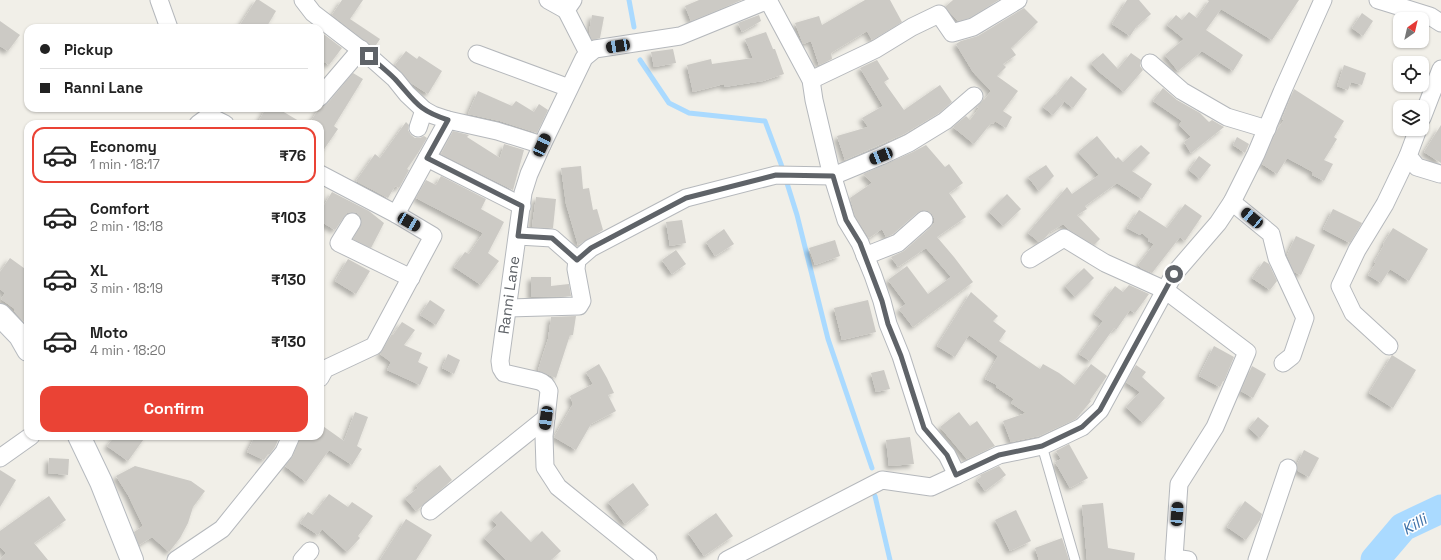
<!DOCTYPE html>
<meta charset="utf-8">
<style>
body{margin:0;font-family:"Space Grotesk",sans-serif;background:#f6f6f6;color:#222;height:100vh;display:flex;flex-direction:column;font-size:15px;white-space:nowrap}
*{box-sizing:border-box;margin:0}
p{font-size:13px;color:#767676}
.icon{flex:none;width:22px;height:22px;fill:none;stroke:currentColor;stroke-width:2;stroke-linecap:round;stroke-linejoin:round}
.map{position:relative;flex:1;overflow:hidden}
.side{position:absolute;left:24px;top:120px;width:300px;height:320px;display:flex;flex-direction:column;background:#fff;border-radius:12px;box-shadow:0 1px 3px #0004}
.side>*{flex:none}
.guide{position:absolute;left:24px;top:24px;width:300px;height:88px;border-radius:12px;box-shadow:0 1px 3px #0004;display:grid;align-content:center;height:88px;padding:0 16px;background:#fff}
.needle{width:26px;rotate:34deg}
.tools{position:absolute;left:1393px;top:12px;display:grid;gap:8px}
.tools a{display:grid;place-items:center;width:36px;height:36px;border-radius:8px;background:#fff;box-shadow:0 1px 3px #0004;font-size:20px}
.end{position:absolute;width:18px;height:18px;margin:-9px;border:5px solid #5f6368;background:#fff;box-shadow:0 0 0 2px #fff}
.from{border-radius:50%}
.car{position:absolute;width:12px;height:24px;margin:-12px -6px;border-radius:5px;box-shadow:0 0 3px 1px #0007;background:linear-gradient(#222 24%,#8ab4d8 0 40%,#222 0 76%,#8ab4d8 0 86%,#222 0)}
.guide b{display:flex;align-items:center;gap:14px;height:38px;font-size:15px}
.guide b+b{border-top:1px solid #e0e0e0}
.guide i{width:10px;height:10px;background:#222}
ul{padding:7px 0 0;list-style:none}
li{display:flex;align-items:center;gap:12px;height:56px;margin:0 8px 6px;padding:0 8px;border:2px solid transparent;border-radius:12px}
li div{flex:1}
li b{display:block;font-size:15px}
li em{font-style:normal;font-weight:800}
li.current{border-color:#ea4335}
li>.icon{width:36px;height:36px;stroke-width:1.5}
.primary-button{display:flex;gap:8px;margin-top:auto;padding:8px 16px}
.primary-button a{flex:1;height:46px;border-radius:12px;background:#ea4335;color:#fff;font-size:16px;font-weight:800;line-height:46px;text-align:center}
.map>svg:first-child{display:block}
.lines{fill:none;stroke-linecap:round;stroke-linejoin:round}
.stream{stroke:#aadaff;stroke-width:5}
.river{stroke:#aadaff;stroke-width:29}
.building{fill:#cccac5;filter:url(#shadow)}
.lane-casing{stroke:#b5b8bc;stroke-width:11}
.street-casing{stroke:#b5b8bc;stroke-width:19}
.secondary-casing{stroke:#b6babf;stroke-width:24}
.lane{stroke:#fff;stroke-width:9}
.street{stroke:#fff;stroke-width:17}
.secondary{stroke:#fff;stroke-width:22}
.route{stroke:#5f6368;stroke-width:5}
.labels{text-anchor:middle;stroke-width:3;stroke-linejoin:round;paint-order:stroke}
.street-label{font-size:15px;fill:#5f6368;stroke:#fff}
.water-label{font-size:16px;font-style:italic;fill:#4174aa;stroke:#fff}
</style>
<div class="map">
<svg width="1441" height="560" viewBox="0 0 1441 560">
<defs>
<filter id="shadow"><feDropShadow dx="-3.5" dy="3.5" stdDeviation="2" flood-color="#0004"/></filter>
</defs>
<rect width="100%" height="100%" fill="#f1efe8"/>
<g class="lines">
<g class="stream">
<path d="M629 0 634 27"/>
<path d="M640 60 669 103 689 113 765 121 781 164 797 215 828 339 872 468"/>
<path d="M875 496 890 560"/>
</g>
<path class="river" d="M1375 560 1403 527 1441 509"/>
</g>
<g class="building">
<path d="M256 0H259L276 11 266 28H238Z"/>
<path d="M342 0H363L350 19 380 39 374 48 332 15Z"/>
<path d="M699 0H742L691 21 685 6Z"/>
<path d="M865 0H890L902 22 872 40 867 31 831 53 832 59 819 65 811 41 803 44 795 23 819 16 822 25Z"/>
<path d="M953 0H999L969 18 958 21 945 7Z"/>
<path d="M1127 0H1139L1151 14 1136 27 1130 36 1112 24Z"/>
<path d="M1207 0H1299L1272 40 1221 9 1206 30 1243 55 1233 71 1202 51 1178 71 1165 55 1184 39 1167 25 1176 15 1182 20 1189 12 1197 18 1209 1Z"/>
<path d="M1024 8 1038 22 1011 48 1016 55 1003 64 1006 67 997 76 1018 91 1003 111 1012 117 1006 128 995 121 993 124 991 123 974 144 953 127 966 116 970 120 979 108 977 107 983 100H984L991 91 973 72 956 44 961 41 978 36Z"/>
<path d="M1362 13 1373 21 1363 36 1352 28Z"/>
<path d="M592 15 604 17 600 38 592 40 589 32Z"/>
<path d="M759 15 761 21 742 32 738 23Z"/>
<path d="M0 21 20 35 8 51 0 46Z"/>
<path d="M321 32 342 48 329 65 320 59Z"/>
<path d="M766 32 773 49H775L784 74 763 81 724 87V84L693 92 687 65 711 59 712 64 753 58 745 39Z"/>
<path d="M673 49 676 63 654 67 651 52Z"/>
<path d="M406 51 417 59 419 56 442 71 428 94 411 83 395 65Z"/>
<path d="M1103 53 1118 69 1131 53 1141 60 1140 66 1143 70 1124 92 1098 71 1091 63Z"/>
<path d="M877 60 889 79 884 82 904 110 940 85 952 102 939 113 904 134 845 160 837 136 868 127 862 118 883 106 860 68Z"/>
<path d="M1344 65 1366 73 1362 85 1351 82 1348 90 1337 86Z"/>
<path d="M353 73 363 79 334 126 338 129 320 155V124H309L320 107 328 103Z"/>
<path d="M1071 76 1087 89 1073 108 1056 95Z"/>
<path d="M1163 88 1177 100 1200 113 1209 122 1212 120 1224 127 1191 153 1184 142 1191 137 1179 125 1182 121 1153 101Z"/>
<path d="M1294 89 1344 121 1334 137 1337 139 1324 160 1333 164 1324 181 1312 175 1313 172 1287 158 1277 174 1262 164 1277 130 1284 120 1282 119Z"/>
<path d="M478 91 512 106 516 101 534 112 539 104 548 110 537 133 500 121 468 114Z"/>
<path d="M1055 94 1064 102 1053 115 1043 107Z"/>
<path d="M266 108H277L304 124H257Z"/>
<path d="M406 122 409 125 408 130 411 135 415 138H420L424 136 427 138 418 153 407 169 409 170 399 188 395 186 388 198 356 181 375 154 380 158Z"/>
<path d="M1441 125V163L1424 152Z"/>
<path d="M453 131 469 135 467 137 500 158 504 144 524 150 513 190 441 154Z"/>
<path d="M1097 136 1116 159 1118 157 1123 162 1141 145 1150 153 1132 171 1152 184 1142 199 1117 183 1085 206 1087 209 1077 215 1100 239 1094 245 1068 229 1063 224 1050 232 1045 238 1039 242 1028 233 1067 187 1072 194 1099 175 1078 152Z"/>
<path d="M1237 137 1249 144 1245 153 1233 145Z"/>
<path d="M926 145 945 167 949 164 963 183 949 193 966 217 937 237 954 257 973 282 913 327 899 309 906 304 888 280 907 266 928 294 951 277 926 248 898 267 891 257 904 251 931 227 934 223V218L932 214 928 211 922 210 917 213 893 234 886 237 882 229 869 238 855 216 850 198 872 183 863 174 913 152Z"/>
<path d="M1199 156 1211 165 1200 179 1189 170Z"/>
<path d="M1046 165 1054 176 1039 191 1028 177Z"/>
<path d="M581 166 583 189 589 188 593 210 597 209 603 230 578 245 566 204 561 168Z"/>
<path d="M441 176 486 199 481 209 504 222 488 253 499 261 481 285 454 267 465 252 469 254 483 233 416 198 426 180 436 185Z"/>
<path d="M332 192 369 211 384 223 371 248 353 239 362 223 361 218 357 213 352 212 347 213 335 230 320 221V212Z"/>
<path d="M1007 194 1021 209 1003 226 989 212Z"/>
<path d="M536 197 556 199 553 228 532 227Z"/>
<path d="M1185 204 1202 216 1185 241 1180 237 1152 273 1141 268 1138 265 1154 244 1148 241 1149 239 1142 233 1140 235 1127 228 1139 210 1167 228Z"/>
<path d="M1333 209 1362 223 1350 243 1323 229Z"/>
<path d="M682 220 686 243 670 246 666 222Z"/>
<path d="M1393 228 1428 249 1409 281 1390 269 1381 283 1368 275 1376 263 1374 262 1384 245 1383 244Z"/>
<path d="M724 229 734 244 715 256 706 242Z"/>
<path d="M1296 236 1315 245 1301 275 1294 272 1287 255Z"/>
<path d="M835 240 840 256 815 265 809 248Z"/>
<path d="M676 250 686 264 672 274 662 260Z"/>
<path d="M10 258 28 271V326L14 311 15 309 1 299 5 293 0 289V272Z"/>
<path d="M348 259 370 271 356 294 335 281Z"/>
<path d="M1264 261 1269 264 1277 281 1270 290 1252 278Z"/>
<path d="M1084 268 1094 278 1075 297 1065 286Z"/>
<path d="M531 277H551V286L569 284 571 296 531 297Z"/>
<path d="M1129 285 1149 294 1135 313 1130 310 1116 330 1114 328 1090 361 1079 354 1103 321 1094 314 1115 286 1123 292Z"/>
<path d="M971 292 998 316 993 321 1006 331 999 341 1040 369 1043 364 1059 373 1075 385 1091 364 1107 376 1090 400 1091 401 1076 419 1039 436 1011 442 1003 421 1026 413 1011 403 1014 399 996 387 997 385 985 379 998 356 969 335 955 357 937 346Z"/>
<path d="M430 300 445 310 436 325 420 315Z"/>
<path d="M868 300 876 332 842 340 834 308Z"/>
<path d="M576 316 573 335H570L556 378 538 370 548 339 551 317Z"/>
<path d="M402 322 415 330 404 345 422 353 418 362 428 367 420 385 387 370 391 362 380 354 392 334 393 335Z"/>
<path d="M1214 346 1234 357 1224 381H1223L1220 387 1199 376Z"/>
<path d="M448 354 460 360 454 374 442 368Z"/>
<path d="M1392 355 1416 370 1393 408 1369 393Z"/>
<path d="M599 364 607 378 614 393 608 395 616 411 591 424 576 450 554 437 573 404 570 396 593 384 586 372Z"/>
<path d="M1136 365 1146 372 1142 377 1165 398 1143 423 1126 407 1140 392 1126 382Z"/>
<path d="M1252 366 1266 374 1253 398 1241 391Z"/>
<path d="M884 370 890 389 876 392 871 373Z"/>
<path d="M355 412 368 417 357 446 362 449 352 465 329 450 306 482 285 466 293 456 301 436H320V424L344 441Z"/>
<path d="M959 412 970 426 977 421 995 446 967 459 940 427Z"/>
<path d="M1258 417 1269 426 1260 438 1249 428Z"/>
<path d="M115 436H146L128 461 107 446Z"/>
<path d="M255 436H276L279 438 275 447 269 455 268 454 264 460 247 452Z"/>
<path d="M910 437 914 464 889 466 886 440Z"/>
<path d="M1069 444 1088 478 1070 488 1055 462 1061 459 1056 451Z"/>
<path d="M1304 450 1319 458 1309 477 1298 471 1297 464Z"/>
<path d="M49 458 69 459 68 475 48 473Z"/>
<path d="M440 465 452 480 416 511 405 498 418 488 416 485Z"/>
<path d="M135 466 191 481 205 491 193 507 188 523 180 538 169 552 152 537 139 545 134 532 143 526 128 495 116 476Z"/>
<path d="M999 466 1006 475 985 491 977 480 981 477 980 475Z"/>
<path d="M0 470 16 480 0 507Z"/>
<path d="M633 483 649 505 625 524 608 502Z"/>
<path d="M329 494 348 507 352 502 373 516 358 536 360 538 347 552 322 529 318 535 300 523 308 512 313 515Z"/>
<path d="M49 496 66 520 34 543 48 560H0L6 553 0 547V531Z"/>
<path d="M1245 501 1262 514 1260 520 1246 540 1227 527Z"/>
<path d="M1103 503 1108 548 1135 553 1134 560H1087L1082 505Z"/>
<path d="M1016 510 1031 541 1010 551 995 520Z"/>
<path d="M501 511 531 542 542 531 561 551 551 560H506L484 538 497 525 492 520Z"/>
<path d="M716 513 733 536 704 556 688 533Z"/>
<path d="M406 519 432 535 416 560H380Z"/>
<path d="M1062 538 1069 560H1039L1035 548Z"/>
</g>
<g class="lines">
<defs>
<path id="lane" d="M1042 446 1075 560"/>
<g id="street">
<path d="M159 0 169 28"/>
<path d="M303 0 313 13 369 56 395 79 407 94 424 110 433 115 448 120 497 131 542 145 529 174 523 193 500 361 501 368 504 373 539 381C545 383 547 386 549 391L544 436 545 467 558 487 648 560"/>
<path d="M548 0 566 10"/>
<path d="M573 0 566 10 588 53"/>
<path d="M1378 0 1430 16 1441 23"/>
<path d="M477 54 569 88"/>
<path d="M1150 63 1182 91 1227 117 1267 129"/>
<path d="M811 80 876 49 912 27 939 14 952 33 973 27 1018 0"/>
<path d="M320 97 361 49"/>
<path d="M1422 118 1441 69"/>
<path d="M198 124 209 116 225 124"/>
<path d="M418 128 424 110"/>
<path d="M1418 129 1408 156 1417 167 1440 174"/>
<path d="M542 145 584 58 595 49 680 36 768 0"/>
<path d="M427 158 522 206"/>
<path d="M320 174 396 214 433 236 374 346 325 369 320 378"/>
<path d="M1232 202 1271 234 1277 258 1305 318 1292 356 1283 363"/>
<path d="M396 214 448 120"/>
<path d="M352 222 339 243 411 278"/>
<path d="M518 236 552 238 577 260"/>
<path d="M865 256 898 243 924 220"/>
<path d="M1030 259 1064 238 1105 263 1165 290 1247 352 1215 427 1179 484 1174 558 1188 560"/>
<path d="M508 308 579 306 582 301 576 269 577 260 591 248 686 198 776 175 833 176 881 156 909 143 945 121 974 96"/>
<path d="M1389 346 1353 313 1340 286 1357 250 1385 204 1408 156"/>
<path d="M0 458 31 436"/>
<path d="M957 475 999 455 1042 446 1082 427 1100 410 1174 274 1218 223 1232 202 1256 154 1282 92 1323 0"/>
<path d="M430 511 546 418"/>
<path d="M176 560 222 529 284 452 291 436"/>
<path d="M302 560 310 551"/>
<path d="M727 560 882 480 931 487 957 475 947 455 924 428 901 356 888 324 882 301 873 275 860 243 846 220 830 168 814 100 811 80 768 0"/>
<path d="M1257 560 1288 468"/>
</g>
<g id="secondary">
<path d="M0 315 20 336 28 350"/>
<path d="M79 436 101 482 132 560"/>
</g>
</defs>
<use href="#lane" class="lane-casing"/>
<use href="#street" class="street-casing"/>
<use href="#secondary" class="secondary-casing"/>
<use href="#lane" class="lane"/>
<use href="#street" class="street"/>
<use href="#secondary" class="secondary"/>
</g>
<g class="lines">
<path class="route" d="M369 56C378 64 387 71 395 79 415 101 417 110 448 120L427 158 522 206 518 236 552 238 577 260 591 248 686 198 776 175 833 176 846 220 860 243 882 301 888 324 901 356 924 428 947 455 956 475 999 455 1042 446 1082 427 1100 410 1174 274"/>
</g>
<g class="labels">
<g class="street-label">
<text transform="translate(509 295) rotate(-82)" y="5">Ranni Lane</text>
</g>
<g class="water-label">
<text transform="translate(1414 524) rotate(-30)" y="6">Killi</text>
</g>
</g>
</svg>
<div class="tools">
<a><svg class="needle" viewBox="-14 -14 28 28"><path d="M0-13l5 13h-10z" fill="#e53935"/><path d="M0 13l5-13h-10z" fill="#767676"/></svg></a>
<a><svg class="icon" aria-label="locate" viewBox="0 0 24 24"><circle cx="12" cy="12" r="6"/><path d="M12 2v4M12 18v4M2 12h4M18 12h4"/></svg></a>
<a><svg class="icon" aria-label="layers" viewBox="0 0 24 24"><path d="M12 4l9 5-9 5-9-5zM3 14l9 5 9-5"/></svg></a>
</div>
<i class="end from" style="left:1174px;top:274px"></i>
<i class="end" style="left:369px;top:56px"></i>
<i class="car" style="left:618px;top:46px;rotate:261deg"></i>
<i class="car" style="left:542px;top:145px;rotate:25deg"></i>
<i class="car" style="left:881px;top:156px;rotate:248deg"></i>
<i class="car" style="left:1252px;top:218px;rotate:310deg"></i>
<i class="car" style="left:409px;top:222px;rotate:120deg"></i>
<i class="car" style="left:546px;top:418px;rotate:188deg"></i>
<i class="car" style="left:1177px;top:514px;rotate:4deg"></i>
<div class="guide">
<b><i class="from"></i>Pickup</b>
<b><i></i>Ranni Lane</b>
</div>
<section class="side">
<ul>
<li class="current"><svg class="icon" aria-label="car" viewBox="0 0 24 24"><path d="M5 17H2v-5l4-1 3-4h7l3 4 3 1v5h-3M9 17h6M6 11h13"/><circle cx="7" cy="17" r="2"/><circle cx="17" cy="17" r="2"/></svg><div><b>Economy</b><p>1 min · 18:17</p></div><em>₹76</em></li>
<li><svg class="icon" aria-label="car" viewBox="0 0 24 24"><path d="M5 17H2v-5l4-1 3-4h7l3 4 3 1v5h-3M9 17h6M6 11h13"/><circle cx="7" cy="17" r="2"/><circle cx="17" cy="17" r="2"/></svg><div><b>Comfort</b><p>2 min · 18:18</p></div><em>₹103</em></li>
<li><svg class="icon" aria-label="car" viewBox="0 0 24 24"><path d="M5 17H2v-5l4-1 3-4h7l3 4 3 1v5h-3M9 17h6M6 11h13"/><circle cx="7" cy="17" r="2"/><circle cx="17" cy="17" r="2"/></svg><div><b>XL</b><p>3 min · 18:19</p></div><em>₹130</em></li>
<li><svg class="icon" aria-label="car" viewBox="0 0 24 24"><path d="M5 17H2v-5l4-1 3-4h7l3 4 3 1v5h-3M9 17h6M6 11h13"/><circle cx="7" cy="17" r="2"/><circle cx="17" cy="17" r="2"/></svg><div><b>Moto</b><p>4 min · 18:20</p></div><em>₹130</em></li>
</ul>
<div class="primary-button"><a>Confirm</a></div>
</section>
</div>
